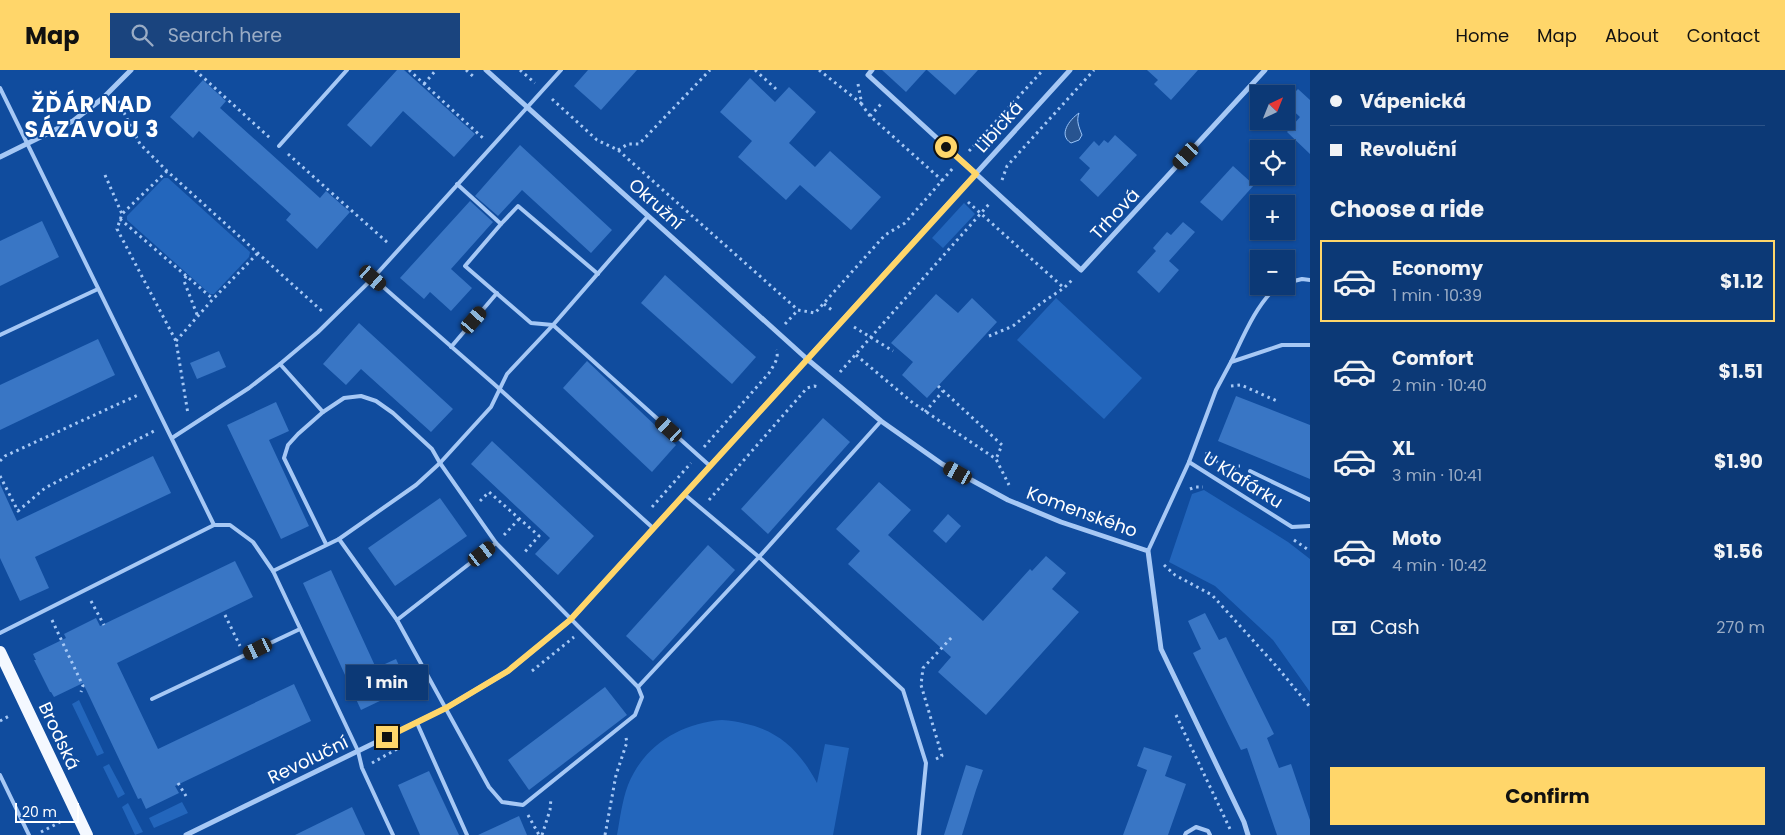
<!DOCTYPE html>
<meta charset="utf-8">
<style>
body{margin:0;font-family:Poppins,sans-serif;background:#1a447e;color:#f1f3f6;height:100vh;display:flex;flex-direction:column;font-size:19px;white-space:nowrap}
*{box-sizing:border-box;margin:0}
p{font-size:16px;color:#9aacc5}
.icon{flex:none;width:28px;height:28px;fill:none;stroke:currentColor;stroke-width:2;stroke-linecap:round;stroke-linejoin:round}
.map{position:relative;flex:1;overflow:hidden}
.side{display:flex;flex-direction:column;background:#0c3976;width:475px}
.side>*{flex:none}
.banner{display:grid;align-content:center;height:110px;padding:0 20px;background:#0c3976}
.needle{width:32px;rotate:43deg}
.tools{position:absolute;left:1250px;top:15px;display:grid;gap:10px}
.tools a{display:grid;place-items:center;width:45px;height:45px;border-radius:0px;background:#0c3976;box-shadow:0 1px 4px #0004,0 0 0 1px #2c5388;font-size:25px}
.scale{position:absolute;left:15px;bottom:12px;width:64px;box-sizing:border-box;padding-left:5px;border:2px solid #fff;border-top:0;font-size:14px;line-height:18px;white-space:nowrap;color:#fff;-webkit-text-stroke:4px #104c9e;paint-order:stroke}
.end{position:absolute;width:22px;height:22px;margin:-11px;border:6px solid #ffd66a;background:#111;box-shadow:0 0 0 2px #111}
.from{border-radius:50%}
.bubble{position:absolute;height:35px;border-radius:0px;background:#0c3976;box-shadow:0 1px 4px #0004,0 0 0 1px #2c5388;font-size:16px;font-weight:700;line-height:35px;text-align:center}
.car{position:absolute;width:15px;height:30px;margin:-15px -8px;border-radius:6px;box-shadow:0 0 4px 1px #0007;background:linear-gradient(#222 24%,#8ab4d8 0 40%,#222 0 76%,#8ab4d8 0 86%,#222 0)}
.banner b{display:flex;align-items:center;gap:18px;height:48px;font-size:19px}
.banner b+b{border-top:1px solid #2c5388}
.banner i{width:12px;height:12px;background:#f1f3f6}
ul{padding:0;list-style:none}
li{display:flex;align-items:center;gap:15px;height:82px;margin:0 10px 8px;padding:0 10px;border:2px solid transparent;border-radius:0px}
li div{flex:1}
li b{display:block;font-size:19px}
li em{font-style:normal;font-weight:700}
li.active{border-color:#ffd66a}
li>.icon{width:45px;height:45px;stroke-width:1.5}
h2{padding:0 20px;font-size:22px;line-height:60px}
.pay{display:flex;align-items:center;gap:12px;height:55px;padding:0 20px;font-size:19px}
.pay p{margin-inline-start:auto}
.cta{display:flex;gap:10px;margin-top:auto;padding:10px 20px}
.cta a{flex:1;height:58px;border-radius:0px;background:#ffd66a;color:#111;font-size:20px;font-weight:700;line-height:58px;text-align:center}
header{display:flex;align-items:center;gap:30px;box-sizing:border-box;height:70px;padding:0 25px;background:#ffd66a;color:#111}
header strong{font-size:24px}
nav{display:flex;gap:28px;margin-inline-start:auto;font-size:18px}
.search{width:350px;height:45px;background:#1a447e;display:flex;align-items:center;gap:12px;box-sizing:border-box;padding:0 18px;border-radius:0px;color:#9aacc5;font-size:19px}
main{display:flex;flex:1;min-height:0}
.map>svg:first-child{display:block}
.green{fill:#2366bc}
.water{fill:#285490;stroke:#98c3f8}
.building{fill:#3976c5}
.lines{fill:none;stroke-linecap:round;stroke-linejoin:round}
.path{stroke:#a6c8f5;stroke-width:3;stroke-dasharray:2.5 4;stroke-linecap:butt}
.service{stroke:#a6c8f5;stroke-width:4}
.minor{stroke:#a6c8f5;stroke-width:5}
.primary{stroke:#f4f8ff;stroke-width:12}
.route{stroke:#ffd66a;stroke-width:6}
.labels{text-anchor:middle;stroke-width:4;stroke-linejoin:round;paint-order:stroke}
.street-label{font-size:18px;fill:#fff;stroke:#104c9e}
.district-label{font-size:22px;font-weight:bold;letter-spacing:1px;fill:#fff;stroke:#104c9e}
</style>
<header>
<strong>Map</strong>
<div class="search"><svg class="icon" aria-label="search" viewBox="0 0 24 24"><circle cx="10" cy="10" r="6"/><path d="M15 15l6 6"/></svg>Search here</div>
<nav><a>Home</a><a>Map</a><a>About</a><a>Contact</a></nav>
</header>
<main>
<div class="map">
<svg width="1310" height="765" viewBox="0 0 1310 765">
<rect width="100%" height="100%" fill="#104c9e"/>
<g class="green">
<path d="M164 108H168L250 182 249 187 214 224H210L127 150V146Z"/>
<path d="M964 133 975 144 943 178 932 168Z"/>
<path d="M1056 228 1142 308 1104 349 1017 270Z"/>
<path d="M1204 420 1288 472 1310 489V622L1273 570 1215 516 1169 492 1192 424Z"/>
<path d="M79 630 104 683 97 686 72 634Z"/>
<path d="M722 650C769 654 795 672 817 713L825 674 849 678 833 765H617C620 749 622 731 628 715 644 675 681 653 722 650Z"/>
<path d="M109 694 125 724 118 728 103 697Z"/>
<path d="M182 732 188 743 154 758 149 748Z"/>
<path d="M128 733 143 762 135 765 122 737Z"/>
</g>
<path class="water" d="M1079 43C1076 51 1079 57 1082 65L1079 70 1071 73C1058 65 1069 50 1079 43Z"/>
<g class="building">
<path d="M397 0H404L475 64 454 87 403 41 371 77 347 55Z"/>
<path d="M588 0H637L601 40 574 16Z"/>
<path d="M882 0H926L906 22Z"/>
<path d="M927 0H978L955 25Z"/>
<path d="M1147 0H1198L1171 30 1154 14 1158 10Z"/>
<path d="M750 8 775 32 789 17 816 42 789 73 815 97 830 81 881 127 851 160 800 115 786 130 738 87 752 71 720 42Z"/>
<path d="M203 10 226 31 220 38 320 128 326 121 350 142 317 179 286 150 291 144 199 61 193 68 170 47Z"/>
<path d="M1298 19 1310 30V84L1287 62 1300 47 1286 34V31Z"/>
<path d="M1115 65 1137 85 1098 127 1080 110 1090 98 1079 88 1094 71 1099 76 1104 70 1108 73Z"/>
<path d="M520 75 612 160 591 183 522 120 498 146 475 126Z"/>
<path d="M1233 96 1254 115 1222 151 1200 132Z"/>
<path d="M470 131 493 152 451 199 472 218 451 241 430 222 424 229 400 208Z"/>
<path d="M42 151 59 187 0 216V171Z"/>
<path d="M1183 152 1195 162 1169 191 1179 200 1159 223 1137 202 1156 181 1153 178 1167 162 1171 165Z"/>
<path d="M665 205 756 287 732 314 641 233Z"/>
<path d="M936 224 958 243 972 228 997 252 927 328 902 305 913 292 891 273Z"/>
<path d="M359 253 453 339 431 362 361 299 346 315 323 294Z"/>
<path d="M98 269 115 305 0 360V315Z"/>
<path d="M219 281 226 297 197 309 190 293Z"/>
<path d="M587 291 676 375 652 402 563 318Z"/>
<path d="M1236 326 1310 355V409L1218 371Z"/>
<path d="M276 332 289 361 269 370 309 456 281 469 227 355Z"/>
<path d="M823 348 850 372 768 464 741 439Z"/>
<path d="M492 371 594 466 558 505 535 484 550 468 471 394Z"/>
<path d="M153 386 171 423 35 487 49 518 20 531 0 488V414L17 451Z"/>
<path d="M879 412 911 440 888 465 983 551 1030 499 1032 501 1046 486 1066 503 1052 519 1079 542 986 645 938 602 951 587 848 494 860 481 836 459Z"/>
<path d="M440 428 467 466 395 516 368 478Z"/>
<path d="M948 444 961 456 946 473 933 461Z"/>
<path d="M708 475 735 500 653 591 626 566Z"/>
<path d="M235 491 253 527 117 593 158 679 294 614 311 651 175 716 179 723 146 739 141 728 138 729 83 613 54 627 51 622H50L34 590H36L33 584 66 568 64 564 96 548 100 556Z"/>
<path d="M331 500 376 598 396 589 409 617 361 640 303 513Z"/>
<path d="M1205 543 1219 570 1226 567 1274 664 1267 668 1279 698 1291 694 1310 750V765H1277L1247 678 1241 680 1193 583 1201 579 1188 551Z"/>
<path d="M605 617 627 645 529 720 508 690Z"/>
<path d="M1144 677 1172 686 1165 706 1186 714 1168 765H1123L1147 700 1137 696Z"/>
<path d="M966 695 983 700 976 720 962 765H944Z"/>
<path d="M429 701 459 765H420L398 715Z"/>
<path d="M352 737 365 765H295Z"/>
<path d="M519 746 527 765H478Z"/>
</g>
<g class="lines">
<g class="path">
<path d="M195 0 270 68"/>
<path d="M409 0 484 69"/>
<path d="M466 0 475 8"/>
<path d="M520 0 535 13"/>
<path d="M755 0 776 19"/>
<path d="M819 0 862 34"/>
<path d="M424 14 436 0"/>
<path d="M858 14 862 35 870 46 944 112"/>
<path d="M552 29 597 70 618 80 798 240 815 243 885 165 905 153 953 98"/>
<path d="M118 31 140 74 167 101 323 242"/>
<path d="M870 46 881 34"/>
<path d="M618 80 628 74H639L710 0"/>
<path d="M969 81 1043 0"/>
<path d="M288 84 388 173"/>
<path d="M167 101 122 144 117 159 176 271 188 344"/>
<path d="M105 105 122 144"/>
<path d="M1002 110 1007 96 1094 0"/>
<path d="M968 132 1064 218"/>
<path d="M120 149 213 229"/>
<path d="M186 206 184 211 198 247"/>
<path d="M824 234 833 241"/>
<path d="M785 254 798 240"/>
<path d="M854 257 893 281"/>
<path d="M989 266 1013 256 1040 234 1064 218 1072 210"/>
<path d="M176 271 213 229 258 183"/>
<path d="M856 285 913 333 996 389 1009 415"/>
<path d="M840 302 990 133"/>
<path d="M938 316 1002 375 996 389"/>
<path d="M1231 316 1241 315 1277 331"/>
<path d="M925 342 943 321"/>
<path d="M704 377 769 303C773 296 780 288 776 280"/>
<path d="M1207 382V384L1226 399"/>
<path d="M0 391 5 386 138 325"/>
<path d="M1229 404 1237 396H1240"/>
<path d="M0 406 18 441 45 418 154 361"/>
<path d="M1190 419 1195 417H1203"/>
<path d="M709 430 807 318 814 316 819 317"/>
<path d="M480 431 489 422 539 466 523 484"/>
<path d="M652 437 691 393"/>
<path d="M504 465 519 449"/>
<path d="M1294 470 1310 481"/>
<path d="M1164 495 1175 505 1212 525 1278 598 1310 637"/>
<path d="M91 531 104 555"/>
<path d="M225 545 240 576"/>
<path d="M52 550 83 616 81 622"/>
<path d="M532 601 574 567"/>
<path d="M43 634 52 638"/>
<path d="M1176 645 1230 759"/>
<path d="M0 651 11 645"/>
<path d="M936 689 942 686 921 615 923 598 952 567"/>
<path d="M372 693 397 679"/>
<path d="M178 713 186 726"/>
<path d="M528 745 539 765"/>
<path d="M41 762 62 751"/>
<path d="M542 765 550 740 551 728"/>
<path d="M605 765 616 705 627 672 626 668"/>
</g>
<g class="service">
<path d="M0 18 214 455"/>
<path d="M279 76 347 0"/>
<path d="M457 114 501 154 518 136 598 204"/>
<path d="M501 154 465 196 531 253 553 255 710 396"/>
<path d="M373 208 494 314 653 458"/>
<path d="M1286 213 1302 209 1310 210"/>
<path d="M0 265 98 219"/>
<path d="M451 277 497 223"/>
<path d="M1231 292C1244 265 1255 237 1277 216"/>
<path d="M280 294 323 342"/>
<path d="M172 368 249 318 280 294 318 262 373 208 561 0"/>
<path d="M1189 392 1216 320 1231 292 1282 275H1310"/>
<path d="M1250 401 1310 430"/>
<path d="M684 424 759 487 903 620 926 693 919 765"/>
<path d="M326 474 284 388 288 375 298 364 323 342 344 328 361 326 376 331 393 343 432 379 440 393 496 473 638 617 642 627 635 645 523 735 502 732 489 717 397 550 339 469"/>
<path d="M1148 481 1189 392 1292 457 1310 456"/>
<path d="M397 550 496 473"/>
<path d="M0 563 214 455H230L253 472 273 501"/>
<path d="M638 617 759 487 881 351"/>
<path d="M152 629 300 559"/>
<path d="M417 653 467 765"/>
<path d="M0 705 29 765"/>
<path d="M393 765 362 698 358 681 273 501 339 469 416 415 440 393 491 337 507 304 553 255 648 146"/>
<path d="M1185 765 1186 763 1196 757 1208 761 1210 765"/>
</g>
<g class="minor">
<path d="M486 0 807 289 881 351 942 394 1008 430 1061 452 1148 481 1161 579 1244 752 1248 765"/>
<path d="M872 0 868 5 1081 200 1265 0"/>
<path d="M0 87 73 51 103 28 131 0"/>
<path d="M186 765 446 638 508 601 570 550 1070 0"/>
</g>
<path class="primary" d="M0 582 87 765"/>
</g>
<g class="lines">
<path class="route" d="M387 667 446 638 508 601 570 550 976 104 946 77"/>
</g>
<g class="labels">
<g class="street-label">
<text transform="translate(999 57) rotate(-48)" y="6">Libická</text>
<text transform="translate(656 134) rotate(42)" y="6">Okružní</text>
<text transform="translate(1115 144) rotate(-47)" y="6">Trhová</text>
<text transform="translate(1243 410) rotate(32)" y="6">U Klafárku</text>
<text transform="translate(1082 442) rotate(20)" y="6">Komenského</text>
<text transform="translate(59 666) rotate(65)" y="6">Brodská</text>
<text transform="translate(308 690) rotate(-26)" y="6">Revoluční</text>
</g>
<g class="district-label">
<text x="92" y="42">ŽĎÁR NAD<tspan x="92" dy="25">SÁZAVOU 3</tspan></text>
</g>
</g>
</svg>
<div class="tools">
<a><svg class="needle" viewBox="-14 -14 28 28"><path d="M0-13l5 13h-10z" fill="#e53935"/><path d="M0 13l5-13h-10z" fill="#9aacc5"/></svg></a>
<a><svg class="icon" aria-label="locate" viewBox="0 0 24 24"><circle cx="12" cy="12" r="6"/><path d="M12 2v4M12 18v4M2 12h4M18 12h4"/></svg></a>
<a>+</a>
<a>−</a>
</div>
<div class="scale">20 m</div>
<i class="end from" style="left:946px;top:77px"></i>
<i class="end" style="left:387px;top:667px"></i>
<div class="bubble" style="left:346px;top:595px;width:82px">1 min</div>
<i class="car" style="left:1186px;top:86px;rotate:222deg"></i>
<i class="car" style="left:373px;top:208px;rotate:131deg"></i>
<i class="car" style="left:474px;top:250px;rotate:41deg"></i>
<i class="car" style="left:669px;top:359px;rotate:312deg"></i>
<i class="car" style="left:958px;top:403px;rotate:299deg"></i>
<i class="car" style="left:482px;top:484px;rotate:52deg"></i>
<i class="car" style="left:258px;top:579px;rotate:244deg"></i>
</div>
<section class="side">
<div class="banner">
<b><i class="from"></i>Vápenická</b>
<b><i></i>Revoluční</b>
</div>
<h2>Choose a ride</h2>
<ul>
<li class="active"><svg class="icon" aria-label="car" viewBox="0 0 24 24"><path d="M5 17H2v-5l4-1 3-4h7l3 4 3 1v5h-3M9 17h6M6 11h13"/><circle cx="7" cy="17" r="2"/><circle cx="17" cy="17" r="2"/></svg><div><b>Economy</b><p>1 min · 10:39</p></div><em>$1.12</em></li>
<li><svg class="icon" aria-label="car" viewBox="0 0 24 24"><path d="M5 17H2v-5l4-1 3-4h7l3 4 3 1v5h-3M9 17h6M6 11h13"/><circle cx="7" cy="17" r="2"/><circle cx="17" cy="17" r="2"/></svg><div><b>Comfort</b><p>2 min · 10:40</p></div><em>$1.51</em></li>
<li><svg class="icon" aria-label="car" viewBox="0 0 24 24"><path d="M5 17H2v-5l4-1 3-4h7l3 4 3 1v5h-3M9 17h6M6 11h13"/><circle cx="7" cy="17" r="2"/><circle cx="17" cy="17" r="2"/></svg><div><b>XL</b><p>3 min · 10:41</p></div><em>$1.90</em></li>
<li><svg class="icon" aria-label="car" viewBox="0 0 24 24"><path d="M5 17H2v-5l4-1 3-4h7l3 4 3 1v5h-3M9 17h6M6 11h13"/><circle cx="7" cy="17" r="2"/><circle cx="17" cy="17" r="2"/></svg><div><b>Moto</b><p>4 min · 10:42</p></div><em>$1.56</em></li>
</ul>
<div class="pay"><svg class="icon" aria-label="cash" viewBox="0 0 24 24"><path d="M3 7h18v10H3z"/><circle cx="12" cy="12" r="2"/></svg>Cash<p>270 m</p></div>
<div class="cta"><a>Confirm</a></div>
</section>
</main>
